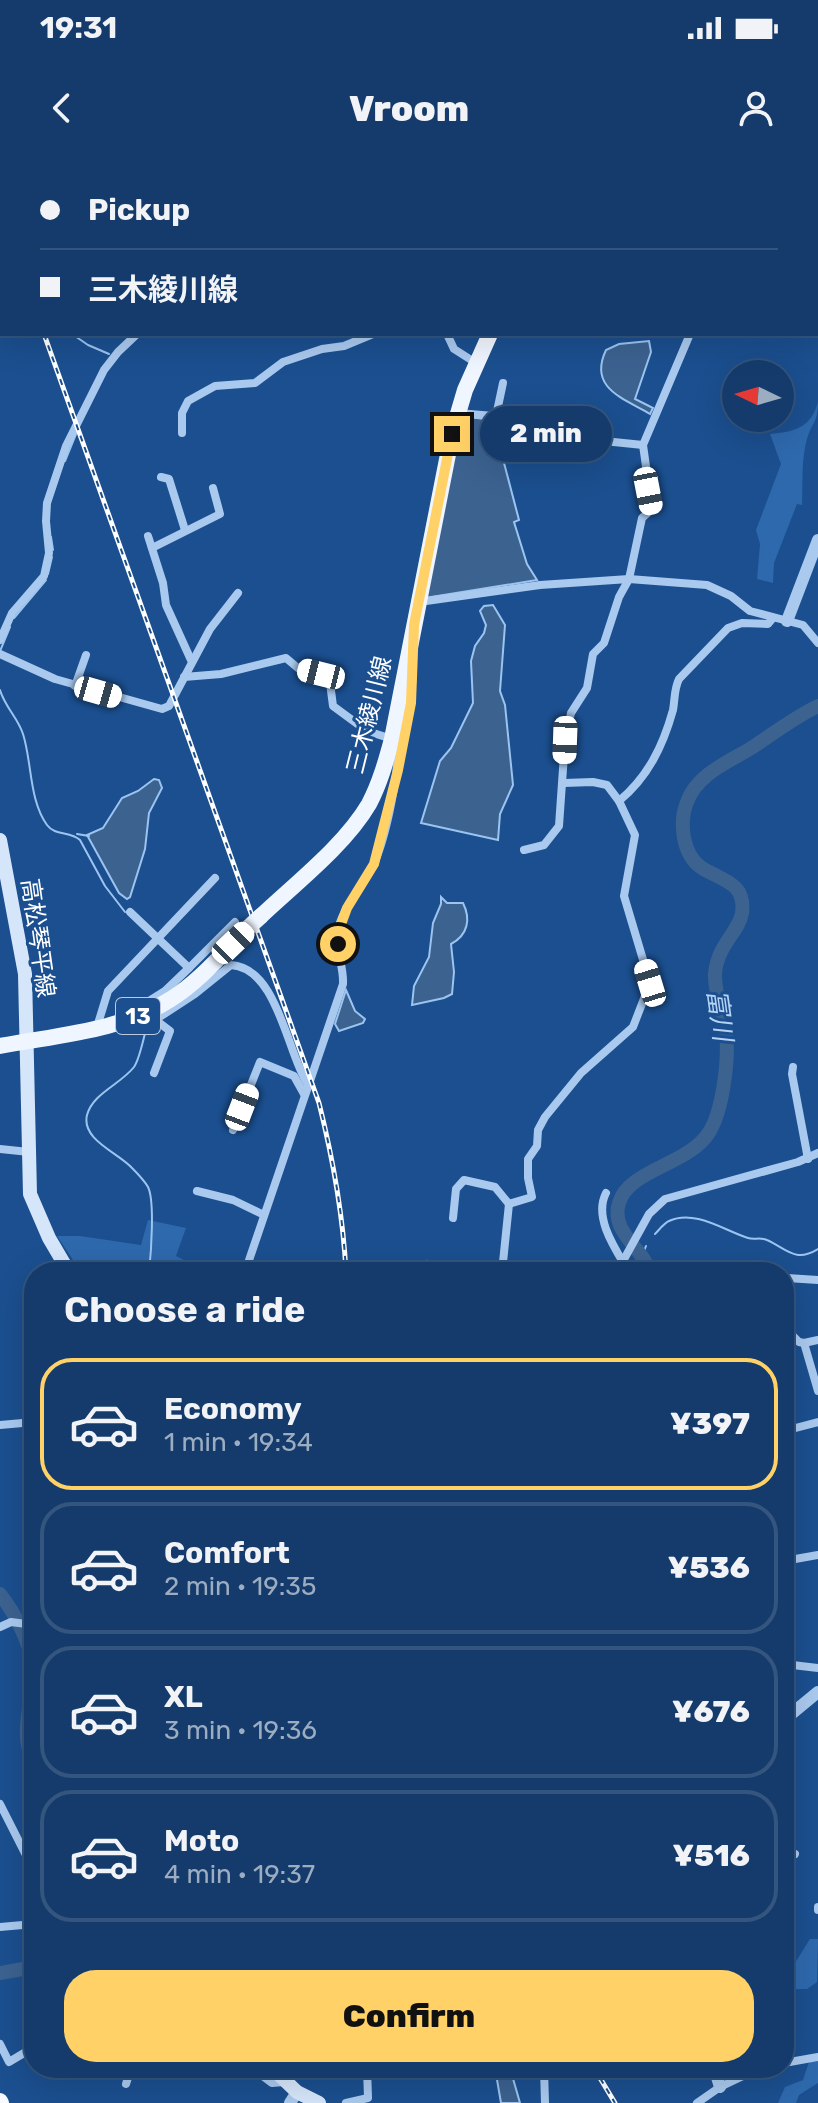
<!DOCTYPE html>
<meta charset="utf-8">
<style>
body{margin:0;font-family:Rubik,"Noto Sans JP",sans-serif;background:#214673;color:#f1f3f6;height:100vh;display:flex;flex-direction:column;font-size:30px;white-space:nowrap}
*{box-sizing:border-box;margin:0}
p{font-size:26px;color:#9dadc1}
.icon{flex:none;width:44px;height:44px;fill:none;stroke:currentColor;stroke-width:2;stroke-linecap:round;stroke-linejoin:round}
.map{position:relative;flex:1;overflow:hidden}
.panel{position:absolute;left:24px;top:1102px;width:770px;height:816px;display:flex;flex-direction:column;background:#143b6b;border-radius:32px;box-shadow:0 8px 32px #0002,0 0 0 2px #33557e}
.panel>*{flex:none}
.top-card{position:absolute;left:0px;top:0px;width:818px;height:176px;box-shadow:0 8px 32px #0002,0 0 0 2px #33557e;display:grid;align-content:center;height:176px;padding:0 40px;background:#143b6b}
.needle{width:52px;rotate:275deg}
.controls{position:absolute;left:722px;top:200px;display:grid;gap:16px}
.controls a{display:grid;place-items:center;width:72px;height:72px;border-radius:50%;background:#143b6b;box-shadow:0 8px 32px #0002,0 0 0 2px #33557e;font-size:40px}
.end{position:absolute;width:36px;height:36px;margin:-18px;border:10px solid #ffd166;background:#111;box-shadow:0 0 0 4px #111}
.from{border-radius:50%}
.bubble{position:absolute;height:56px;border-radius:28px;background:#143b6b;box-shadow:0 8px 32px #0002,0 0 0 2px #33557e;font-size:26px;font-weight:800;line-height:56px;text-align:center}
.car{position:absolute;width:24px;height:48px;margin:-24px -12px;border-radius:10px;box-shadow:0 0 6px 2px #0007;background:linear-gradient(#fff 24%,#345 0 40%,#fff 0 76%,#345 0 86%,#fff 0)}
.top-card b{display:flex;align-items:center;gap:28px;height:76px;font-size:30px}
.top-card b+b{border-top:2px solid #33557e}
.top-card i{width:20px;height:20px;background:#f1f3f6}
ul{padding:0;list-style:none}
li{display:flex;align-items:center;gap:24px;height:132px;margin:0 16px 12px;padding:0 24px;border:4px solid #33557e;border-radius:32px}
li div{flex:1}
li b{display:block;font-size:30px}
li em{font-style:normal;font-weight:800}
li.current{border-color:#ffd166}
li>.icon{width:72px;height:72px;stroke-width:1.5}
h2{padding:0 40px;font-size:36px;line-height:96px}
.action{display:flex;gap:16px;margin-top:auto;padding:16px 40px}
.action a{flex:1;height:92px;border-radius:32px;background:#ffd166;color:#111;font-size:32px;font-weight:800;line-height:92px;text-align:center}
.status{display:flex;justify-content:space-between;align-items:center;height:56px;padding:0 40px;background:#143b6b;direction:ltr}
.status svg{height:22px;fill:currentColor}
header{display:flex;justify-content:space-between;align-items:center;height:104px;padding:0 40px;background:#143b6b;font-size:36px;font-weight:800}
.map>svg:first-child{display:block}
.green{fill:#2e69ad}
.water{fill:#3c6290;stroke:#9cc4f0;stroke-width:2}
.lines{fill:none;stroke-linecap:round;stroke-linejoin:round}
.stream{stroke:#9cc4f0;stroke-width:2}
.river{stroke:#3c6290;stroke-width:14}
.minor{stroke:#a9c9ee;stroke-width:8}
.tertiary{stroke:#a9c9ee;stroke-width:12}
.secondary{stroke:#d6e6fa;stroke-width:14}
.primary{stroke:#f0f6ff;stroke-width:16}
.trunk{stroke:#f8faff;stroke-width:16}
.rail-casing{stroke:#fff;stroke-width:5}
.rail{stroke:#1b4f8f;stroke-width:2;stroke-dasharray:6;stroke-linecap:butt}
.primary-bridge{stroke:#f0f6ff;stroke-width:16}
.route{stroke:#ffd166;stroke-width:10}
.labels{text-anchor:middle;stroke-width:6;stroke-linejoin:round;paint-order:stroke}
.shield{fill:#1b4f8f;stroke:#bbcadd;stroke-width:2}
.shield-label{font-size:22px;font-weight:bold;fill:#fff}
.street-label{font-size:24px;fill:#fff;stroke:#1b4f8f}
.water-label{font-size:26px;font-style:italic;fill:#b5d3f5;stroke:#1b4f8f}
</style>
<div class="status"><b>19:31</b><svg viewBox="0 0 49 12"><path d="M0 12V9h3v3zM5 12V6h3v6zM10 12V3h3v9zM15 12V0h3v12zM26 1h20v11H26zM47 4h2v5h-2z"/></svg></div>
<header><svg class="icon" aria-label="back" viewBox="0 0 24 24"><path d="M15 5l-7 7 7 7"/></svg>Vroom<svg class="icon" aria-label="person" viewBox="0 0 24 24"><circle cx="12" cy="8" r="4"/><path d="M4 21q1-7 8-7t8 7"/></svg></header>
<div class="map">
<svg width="818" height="1943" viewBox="0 0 818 1943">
<rect width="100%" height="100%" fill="#1b4f8f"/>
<g class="green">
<path d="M818 242C818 263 812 262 807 279 801 300 803 324 802 345L797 344 774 403 773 423 757 419 760 384 756 370 781 304 770 274C794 272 811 268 818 242Z"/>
<path d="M148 1060 186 1068 176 1096 188 1102 184 1112H81L57 1076H80L141 1085Z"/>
<path d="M810 1779H818L817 1822 807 1829H793L784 1844V1806L790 1811Z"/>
<path d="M818 1901V1923L799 1935 796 1943H778L785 1927 803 1920 809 1902Z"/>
</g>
<g class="water">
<path d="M649 181 651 192 635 239 653 248 650 254C623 238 588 228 606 190L619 184Z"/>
<path d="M468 257 502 261 503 299 519 360 514 362 527 404 537 420 425 438 460 262Z"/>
<path d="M493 445 505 465 500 531 505 545 513 625 500 654 498 680 421 663 440 601 451 588 473 543 471 501 475 486 484 473 486 465 480 451 484 446Z"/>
<path d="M154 619 159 620 162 628 149 653 145 689 130 737 127 739 119 733 87 675 103 668 122 638 138 631Z"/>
<path d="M441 737 447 743H463C471 759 468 775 451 784L454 812 452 834 444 838 412 845 414 826 429 797 433 763 441 744Z"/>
<path d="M346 830 355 851 365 859 363 863 339 871 335 864Z"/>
<path d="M495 1908H510L520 1943H501Z"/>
</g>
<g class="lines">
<g class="stream">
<path d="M383 2 385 0"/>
<path d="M0 133 2 134"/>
<path d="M72 174 88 185 109 194"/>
<path d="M65 301 76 274"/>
<path d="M51 377 53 390"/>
<path d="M48 414 52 397"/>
<path d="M14 458 46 420"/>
<path d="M0 491 10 467"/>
<path d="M0 530C5 547 18 558 23 574 32 602 29 640 47 665 55 676 70 671 80 680L105 726 125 752"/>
<path d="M77 674 89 676"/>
<path d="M148 861C145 872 140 899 134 907 121 924 93 933 87 955 81 980 119 993 132 1008 137 1013 144 1020 148 1027 155 1041 151 1094 149 1112"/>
<path d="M655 1074C659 1070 664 1063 669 1061 695 1049 725 1071 748 1078 754 1080 761 1077 767 1080 787 1089 795 1103 818 1089"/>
<path d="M642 1096 646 1086"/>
</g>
<g class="river">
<path d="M650 1112C643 1088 610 1072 619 1043 628 1010 687 1005 708 974 723 952 729 899 726 873 724 854 714 833 715 814 717 785 739 772 742 753 746 723 723 721 702 708 682 695 679 662 687 642 698 612 732 601 756 585 777 571 795 557 818 546"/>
<path d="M0 1434C16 1454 29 1482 34 1507"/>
<path d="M34 1521C30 1547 20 1578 34 1602"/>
<path d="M0 1813 34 1807"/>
</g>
<g class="minor">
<path d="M450 0 451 2"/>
<path d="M197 2V0"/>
<path d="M721 2V0"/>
<path d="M0 150V148"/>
<path d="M0 172 2 173"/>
<path d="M447 174 454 189 476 203"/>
<path d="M458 253 506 257 535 274 643 285"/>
<path d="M496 256 503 223"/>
<path d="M182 273V253L188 241 215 226 255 223 283 202 322 189 344 186 373 174"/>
<path d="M161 317 169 319 185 370"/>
<path d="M148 376 163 423 166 445 191 500"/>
<path d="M152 388 220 354 213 328"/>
<path d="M419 442 540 425 629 419 707 425 731 436 750 451 803 465 818 483"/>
<path d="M0 480 12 453 44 416 49 393 46 361 47 343 66 286 104 210 118 192 137 174"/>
<path d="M0 494 55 519 162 549 169 546 210 469 238 433"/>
<path d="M184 517 221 514 286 498 299 509 325 516 330 523 333 546 367 571 392 579"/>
<path d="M75 526 86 495"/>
<path d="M402 589 411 543 413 508"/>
<path d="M564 623 593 622 607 625 619 641"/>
<path d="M524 690 544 685 559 666 565 580 571 553 587 528 593 494 604 483 619 437 629 419 642 358 652 349 643 285 690 174"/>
<path d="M130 752 189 808 235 762"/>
<path d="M150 850 146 843 165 831 189 808"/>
<path d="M153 858 170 871 154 913"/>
<path d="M155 860 195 834 231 805C278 808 287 893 308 925"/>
<path d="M97 867 108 831 215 718"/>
<path d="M793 907 792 914 808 999"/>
<path d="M233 970 260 902 294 916 304 934"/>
<path d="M0 989 29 992"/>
<path d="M197 1031 233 1040 264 1055"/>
<path d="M606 1033C593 1058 616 1090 629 1112"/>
<path d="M453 1058 456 1029 464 1020 495 1027 509 1044"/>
<path d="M427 1104 440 1111 449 1112"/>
<path d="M245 1112 343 824C344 807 336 791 337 775 340 750 361 730 372 708 387 677 400 609 398 574"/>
<path d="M502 1112 509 1044 532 1037 528 1018V999L537 986 538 970 545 957 581 913 633 867 650 823 624 736 635 675 619 641C648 617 663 586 673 550 675 539 674 529 679 519L728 468 742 463 768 464 773 458"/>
<path d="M617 1112 649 1054 665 1039 798 1002 818 993"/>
<path d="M784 1121 787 1118 818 1120"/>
<path d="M784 1167 799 1182 804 1183 818 1231"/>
<path d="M804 1183 818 1180"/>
<path d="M0 1265 34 1262"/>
<path d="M784 1271 818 1262"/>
<path d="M784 1401 818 1395"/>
<path d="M0 1467 11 1462 34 1465"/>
<path d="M784 1504 818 1508"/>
<path d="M0 1644 34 1711"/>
<path d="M784 1689 795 1694"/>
<path d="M818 1747V1750"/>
<path d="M0 1767 34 1764"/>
<path d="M0 1884 9 1902 34 1887"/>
<path d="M784 1903 818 1897"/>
<path d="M252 1908 272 1923 284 1922"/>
<path d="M544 1908 545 1943"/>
<path d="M126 1924 131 1908"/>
<path d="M346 1943 368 1938 367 1908"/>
<path d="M697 1943 720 1927 760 1908"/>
</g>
<g class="tertiary">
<path d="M787 461 818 380"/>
<path d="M784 1560 818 1532"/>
<path d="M714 1908 720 1927"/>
<path d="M290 1943 297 1932"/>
</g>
<g class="secondary">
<path d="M0 680 25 814 30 1034 49 1078 69 1112"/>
<path d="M272 1908 297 1932 319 1943"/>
</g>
<g class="primary">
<path d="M673 2 676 0"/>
<path d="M261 756C296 723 345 685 369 644 380 623 386 601 392 579L452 274 465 230 490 174"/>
<path d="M0 886C57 875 122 871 171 839 200 821 224 792 248 768"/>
</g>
<path class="trunk" d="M0 1941 1 1943"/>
<defs>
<g id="rail">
<path d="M0 51 2 57"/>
<path d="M44 174 319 943C333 999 343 1054 346 1112"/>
<path d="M594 1908 615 1943"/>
</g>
</defs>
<use href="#rail" class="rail-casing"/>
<use href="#rail" class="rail"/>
<path class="primary-bridge" d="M248 768 261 756"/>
</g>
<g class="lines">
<path class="route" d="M338 784 337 775 347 748 374 704 398 610 411 543 414 465 452 274"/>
</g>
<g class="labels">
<rect class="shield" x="116" y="838" width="44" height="36" rx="6"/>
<g class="shield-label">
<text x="138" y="864">13</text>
</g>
<g class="street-label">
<text transform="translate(369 555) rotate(-76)" y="8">三木綾川線</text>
<text transform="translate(38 778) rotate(82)" y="8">高松琴平線</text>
</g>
<g class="water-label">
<text transform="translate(720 855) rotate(82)" y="9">富川</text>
</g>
</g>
</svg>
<div class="controls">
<a><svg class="needle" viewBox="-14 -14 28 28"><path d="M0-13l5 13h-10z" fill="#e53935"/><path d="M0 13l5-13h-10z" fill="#9dadc1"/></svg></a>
</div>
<i class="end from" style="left:338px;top:784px"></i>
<i class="end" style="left:452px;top:274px"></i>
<div class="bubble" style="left:480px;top:246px;width:132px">2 min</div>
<i class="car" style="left:648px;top:331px;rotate:169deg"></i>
<i class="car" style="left:321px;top:514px;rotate:284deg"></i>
<i class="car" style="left:98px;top:532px;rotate:106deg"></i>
<i class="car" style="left:565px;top:580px;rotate:182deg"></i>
<i class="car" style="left:233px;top:783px;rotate:46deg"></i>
<i class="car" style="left:650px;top:823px;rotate:343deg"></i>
<i class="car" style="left:242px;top:947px;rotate:21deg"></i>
<div class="top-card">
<b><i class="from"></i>Pickup</b>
<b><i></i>三木綾川線</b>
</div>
<section class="panel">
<h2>Choose a ride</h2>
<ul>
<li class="current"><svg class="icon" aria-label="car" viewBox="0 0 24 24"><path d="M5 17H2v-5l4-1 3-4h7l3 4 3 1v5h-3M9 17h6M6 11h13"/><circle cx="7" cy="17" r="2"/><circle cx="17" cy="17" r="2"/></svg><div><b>Economy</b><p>1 min · 19:34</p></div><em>¥397</em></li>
<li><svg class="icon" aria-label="car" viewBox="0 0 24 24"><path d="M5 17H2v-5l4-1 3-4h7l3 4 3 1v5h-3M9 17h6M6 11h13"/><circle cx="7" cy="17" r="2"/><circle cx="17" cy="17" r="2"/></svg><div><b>Comfort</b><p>2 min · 19:35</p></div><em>¥536</em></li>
<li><svg class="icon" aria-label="car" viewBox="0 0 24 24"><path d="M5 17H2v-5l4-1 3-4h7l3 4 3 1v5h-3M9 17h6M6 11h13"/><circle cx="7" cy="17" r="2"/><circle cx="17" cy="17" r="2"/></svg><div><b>XL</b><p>3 min · 19:36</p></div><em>¥676</em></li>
<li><svg class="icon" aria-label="car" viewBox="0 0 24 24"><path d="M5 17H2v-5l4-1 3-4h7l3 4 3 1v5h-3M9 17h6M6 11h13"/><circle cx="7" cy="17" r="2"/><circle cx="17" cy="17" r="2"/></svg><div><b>Moto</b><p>4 min · 19:37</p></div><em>¥516</em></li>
</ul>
<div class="action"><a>Confirm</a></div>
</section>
</div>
